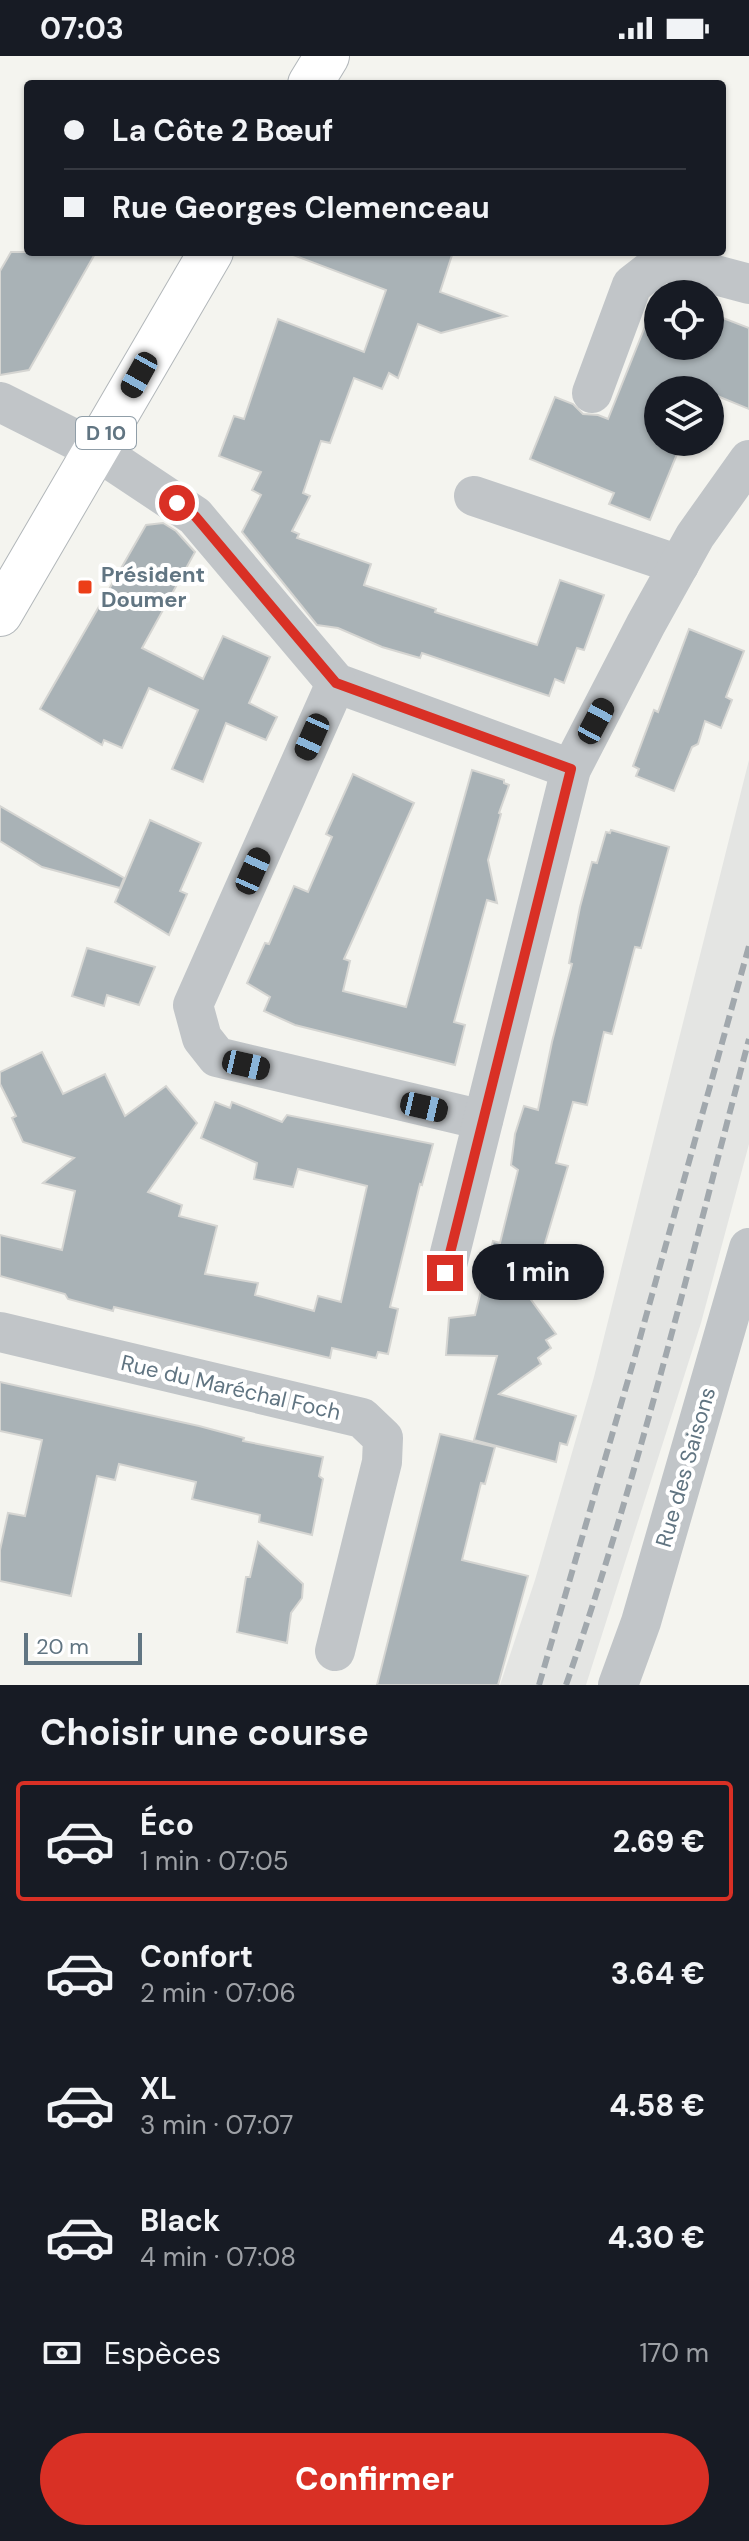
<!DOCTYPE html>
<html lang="fr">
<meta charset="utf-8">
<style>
body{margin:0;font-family:"DM Sans",sans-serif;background:#20242c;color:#f1f3f6;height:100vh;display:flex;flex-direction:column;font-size:30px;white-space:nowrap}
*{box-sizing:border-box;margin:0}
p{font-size:26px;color:#9ea1a6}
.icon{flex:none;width:44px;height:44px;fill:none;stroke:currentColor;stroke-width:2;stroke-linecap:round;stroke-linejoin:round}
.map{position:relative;height:1629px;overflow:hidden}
.side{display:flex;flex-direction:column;background:#171b24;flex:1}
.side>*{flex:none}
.banner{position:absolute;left:24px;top:24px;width:702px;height:176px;border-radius:8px;box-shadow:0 2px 6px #0004;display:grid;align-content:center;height:176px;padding:0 40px;background:#171b24}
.buttons{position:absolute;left:644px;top:224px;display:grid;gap:16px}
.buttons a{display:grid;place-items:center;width:80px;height:80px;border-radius:50%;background:#171b24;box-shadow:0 2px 6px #0004;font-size:40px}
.scale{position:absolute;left:24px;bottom:20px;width:118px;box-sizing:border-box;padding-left:8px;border:4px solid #617582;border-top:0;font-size:22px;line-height:28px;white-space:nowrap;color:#617582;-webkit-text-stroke:6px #fff;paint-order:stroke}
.end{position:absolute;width:36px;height:36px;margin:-18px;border:10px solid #d93025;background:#fff;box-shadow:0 0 0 4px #fff}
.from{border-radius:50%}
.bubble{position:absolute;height:56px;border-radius:28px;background:#171b24;box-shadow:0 2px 6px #0004;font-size:26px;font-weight:800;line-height:56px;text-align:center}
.car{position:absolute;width:24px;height:48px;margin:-24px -12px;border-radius:10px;box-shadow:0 0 6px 2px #0007;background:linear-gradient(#222 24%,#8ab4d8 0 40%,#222 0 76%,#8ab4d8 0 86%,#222 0)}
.banner b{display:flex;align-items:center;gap:28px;height:76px;font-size:30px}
.banner b+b{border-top:2px solid #363941}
.banner i{width:20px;height:20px;background:#f1f3f6}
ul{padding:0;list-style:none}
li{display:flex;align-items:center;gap:24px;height:120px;margin:0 16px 12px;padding:0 24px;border:4px solid transparent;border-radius:8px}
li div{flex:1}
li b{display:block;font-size:30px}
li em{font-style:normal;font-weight:800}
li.active{border-color:#d93025}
li>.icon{width:72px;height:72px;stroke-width:1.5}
h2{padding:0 40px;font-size:36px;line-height:96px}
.pay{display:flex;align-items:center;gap:20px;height:88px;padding:0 40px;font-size:30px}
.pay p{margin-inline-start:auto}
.primary-button{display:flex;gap:16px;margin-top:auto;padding:16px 40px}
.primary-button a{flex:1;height:92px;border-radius:48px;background:#d93025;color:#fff;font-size:32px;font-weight:800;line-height:92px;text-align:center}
.status{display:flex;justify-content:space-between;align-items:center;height:56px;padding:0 40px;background:#171b24;direction:ltr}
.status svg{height:22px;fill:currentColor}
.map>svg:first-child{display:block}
.built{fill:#e4e5e3}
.building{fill:#a9b2b6;stroke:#d5d5d2;stroke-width:2}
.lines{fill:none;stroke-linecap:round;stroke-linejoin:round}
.major-casing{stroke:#b2b7ba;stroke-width:46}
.minor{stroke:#c1c5c8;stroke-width:40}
.major{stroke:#fff;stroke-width:44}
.rail{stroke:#a1a8ad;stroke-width:6;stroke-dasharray:12 6;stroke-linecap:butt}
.route{stroke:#d93025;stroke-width:10}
.poi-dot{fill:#ec3e17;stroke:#fff;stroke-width:3}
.labels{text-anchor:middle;stroke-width:8;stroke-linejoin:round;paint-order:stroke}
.shield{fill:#fff;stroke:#909ea8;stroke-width:2}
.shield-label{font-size:20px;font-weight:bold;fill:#617582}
.poi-label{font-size:22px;font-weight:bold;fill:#617582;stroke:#fff;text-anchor:start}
.street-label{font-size:22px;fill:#617582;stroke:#fff}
</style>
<div class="status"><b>07:03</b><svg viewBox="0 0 49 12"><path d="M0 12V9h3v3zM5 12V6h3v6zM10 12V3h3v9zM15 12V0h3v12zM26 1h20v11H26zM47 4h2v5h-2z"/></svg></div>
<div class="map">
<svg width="749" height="1629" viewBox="0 0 749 1629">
<rect width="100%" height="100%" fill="#f4f4ef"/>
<path class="built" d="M749 704V1088L701 1267 586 1629H500L535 1524 594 1321Z"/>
<g class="building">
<path d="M11 196H96L29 314 0 319V215Z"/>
<path d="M294 196H453L440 236 506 260 441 277 418 268 398 322 389 317 382 333 354 322 330 387 321 385 303 437 310 440 292 475 299 478 297 482 371 508 364 529 436 553 435 556 537 589 560 524 604 539 584 594 577 592 564 627 555 623 549 640 422 597 420 602 382 591 338 572 317 569 242 476 261 439 252 434 261 416 219 400 234 360 244 363 278 263 364 296 386 234 293 199Z"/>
<path d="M658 238V290H710V257L749 272V353L710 337V334H658V386H682L650 464 609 448 614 437 530 403 555 341 573 348 583 358 598 359 608 363Z"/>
<path d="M163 467 176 475 195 496 142 592 203 623 223 580 270 601 249 647 277 661 266 684 226 667 203 726 172 713 198 654 149 632 122 692 104 684 102 689 40 653 146 469Z"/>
<path d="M689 573 744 595 726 641 732 644 721 672 705 665 698 688 692 691 674 735 636 720 639 713 633 710 654 654 658 656Z"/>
<path d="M472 714 504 724V727L509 729 499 757 501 758 488 804 497 847 487 844 454 966 465 969 455 1009 295 969 264 955 270 941 247 927 265 887 269 888 294 830 308 836 332 781 326 778 353 718 414 747 344 903 350 905 343 935 406 951Z"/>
<path d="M0 750 124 822 120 832 42 811 0 785Z"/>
<path d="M150 764 201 787 180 835 187 838 169 879 115 846Z"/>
<path d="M611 774 669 791 641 892 635 891 612 978 604 976 587 1049 573 1046 556 1107 568 1110 529 1241 556 1278 546 1284 551 1292 538 1302 541 1308 499 1338 576 1360 567 1389 560 1387 556 1406 474 1384 497 1300 446 1299 449 1262 475 1259 493 1185 500 1187 518 1114 511 1109 515 1078 524 1050 538 1054 552 986 572 908 569 907 580 851 592 806 597 807 606 776 610 777Z"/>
<path d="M87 892 155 911 139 949 107 939 104 950 72 940Z"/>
<path d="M42 996 63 1038 105 1018 125 1060 166 1030 197 1067 148 1136 182 1149 179 1160 217 1170 205 1218 258 1227 255 1239 314 1255 318 1240 341 1246 367 1130 298 1113 293 1131 254 1123 257 1107 201 1082 215 1046 230 1052 232 1046 282 1066 287 1059 433 1088 422 1129 420 1128 390 1251 398 1253 388 1298 378 1296 376 1302 332 1292 330 1302 114 1251 113 1255 68 1243 65 1238 0 1220V1179L62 1194 75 1135 43 1127 74 1102 23 1086 12 1062 16 1060 0 1028V1016Z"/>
<path d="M0 1326 199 1370 244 1382 243 1385 323 1401 319 1420 323 1423 312 1479 259 1466 260 1459 192 1443 196 1426 119 1408 115 1424 97 1420 71 1540 0 1525V1494L8 1457 25 1460 42 1384 0 1375Z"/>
<path d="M440 1378 495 1391 485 1428 481 1427 462 1504 528 1520 498 1629H377Z"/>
<path d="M258 1486 303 1528 302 1542 291 1557 287 1587 237 1576 246 1521H250Z"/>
</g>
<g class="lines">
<defs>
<g id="major">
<path d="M310 28 327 0"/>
<path d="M0 558 211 196"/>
</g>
</defs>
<use href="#major" class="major-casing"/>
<g class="minor">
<path d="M592 337 632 229 663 205 749 228"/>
<path d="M0 346 96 394 195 460 336 627 571 713"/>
<path d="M474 440 679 509"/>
<path d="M336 627 193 949 202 982 217 1001 483 1064"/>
<path d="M445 1217 571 713 646 568 695 480 749 404"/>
<path d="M0 1276 362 1362 383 1382 382 1406 335 1595"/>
<path d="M618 1629 641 1566 749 1192"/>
</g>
<use href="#major" class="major"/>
<g class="rail">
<path d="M539 1629 633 1307 749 890"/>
<path d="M566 1629C639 1418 692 1199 749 983"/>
</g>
</g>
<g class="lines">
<path class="route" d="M177 447 195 460 336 627 571 713 445 1217"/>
</g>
<rect class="poi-dot" x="77" y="523" width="16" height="16" rx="4"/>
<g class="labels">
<rect class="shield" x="76" y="361" width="60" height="32" rx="6"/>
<g class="shield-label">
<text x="106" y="384">D 10</text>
</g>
<g class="poi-label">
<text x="101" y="526">Président<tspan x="101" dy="25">Doumer</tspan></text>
</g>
<g class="street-label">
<text transform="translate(231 1331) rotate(13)" y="8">Rue du Maréchal Foch</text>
<text transform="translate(685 1411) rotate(-74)" y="8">Rue des Saisons</text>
</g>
</g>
</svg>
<div class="buttons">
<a><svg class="icon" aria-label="locate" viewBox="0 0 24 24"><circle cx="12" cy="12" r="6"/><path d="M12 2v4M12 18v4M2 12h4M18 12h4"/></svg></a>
<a><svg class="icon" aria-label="layers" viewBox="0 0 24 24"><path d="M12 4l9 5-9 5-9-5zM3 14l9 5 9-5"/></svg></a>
</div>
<div class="scale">20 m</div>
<i class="end from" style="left:177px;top:447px"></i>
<i class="end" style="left:445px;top:1217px"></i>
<div class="bubble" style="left:472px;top:1188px;width:132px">1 min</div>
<i class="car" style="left:139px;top:319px;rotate:209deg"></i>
<i class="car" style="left:596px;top:665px;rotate:28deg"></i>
<i class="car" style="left:312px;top:681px;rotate:204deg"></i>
<i class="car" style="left:253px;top:815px;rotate:24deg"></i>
<i class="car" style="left:246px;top:1009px;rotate:103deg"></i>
<i class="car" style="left:424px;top:1051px;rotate:103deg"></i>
<div class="banner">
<b><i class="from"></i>La Côte 2 Bœuf</b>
<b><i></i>Rue Georges Clemenceau</b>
</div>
</div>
<section class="side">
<h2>Choisir une course</h2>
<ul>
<li class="active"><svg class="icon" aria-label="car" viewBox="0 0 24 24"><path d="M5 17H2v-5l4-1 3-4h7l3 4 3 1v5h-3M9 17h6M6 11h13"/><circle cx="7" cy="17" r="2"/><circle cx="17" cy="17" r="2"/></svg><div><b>Éco</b><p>1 min · 07:05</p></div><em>2.69 €</em></li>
<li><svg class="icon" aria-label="car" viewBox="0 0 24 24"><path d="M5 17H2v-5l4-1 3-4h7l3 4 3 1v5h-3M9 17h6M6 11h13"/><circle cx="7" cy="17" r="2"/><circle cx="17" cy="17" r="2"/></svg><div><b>Confort</b><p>2 min · 07:06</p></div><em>3.64 €</em></li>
<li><svg class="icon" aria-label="car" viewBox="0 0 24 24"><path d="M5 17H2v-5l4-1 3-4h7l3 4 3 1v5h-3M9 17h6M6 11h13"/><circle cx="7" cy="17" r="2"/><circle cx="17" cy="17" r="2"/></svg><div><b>XL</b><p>3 min · 07:07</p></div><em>4.58 €</em></li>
<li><svg class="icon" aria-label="car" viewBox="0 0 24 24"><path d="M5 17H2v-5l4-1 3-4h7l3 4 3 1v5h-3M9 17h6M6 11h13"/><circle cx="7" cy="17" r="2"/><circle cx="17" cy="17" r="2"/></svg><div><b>Black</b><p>4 min · 07:08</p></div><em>4.30 €</em></li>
</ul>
<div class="pay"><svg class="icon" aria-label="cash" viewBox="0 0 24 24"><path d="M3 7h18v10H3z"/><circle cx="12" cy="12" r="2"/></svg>Espèces<p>170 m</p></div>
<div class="primary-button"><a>Confirmer</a></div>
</section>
